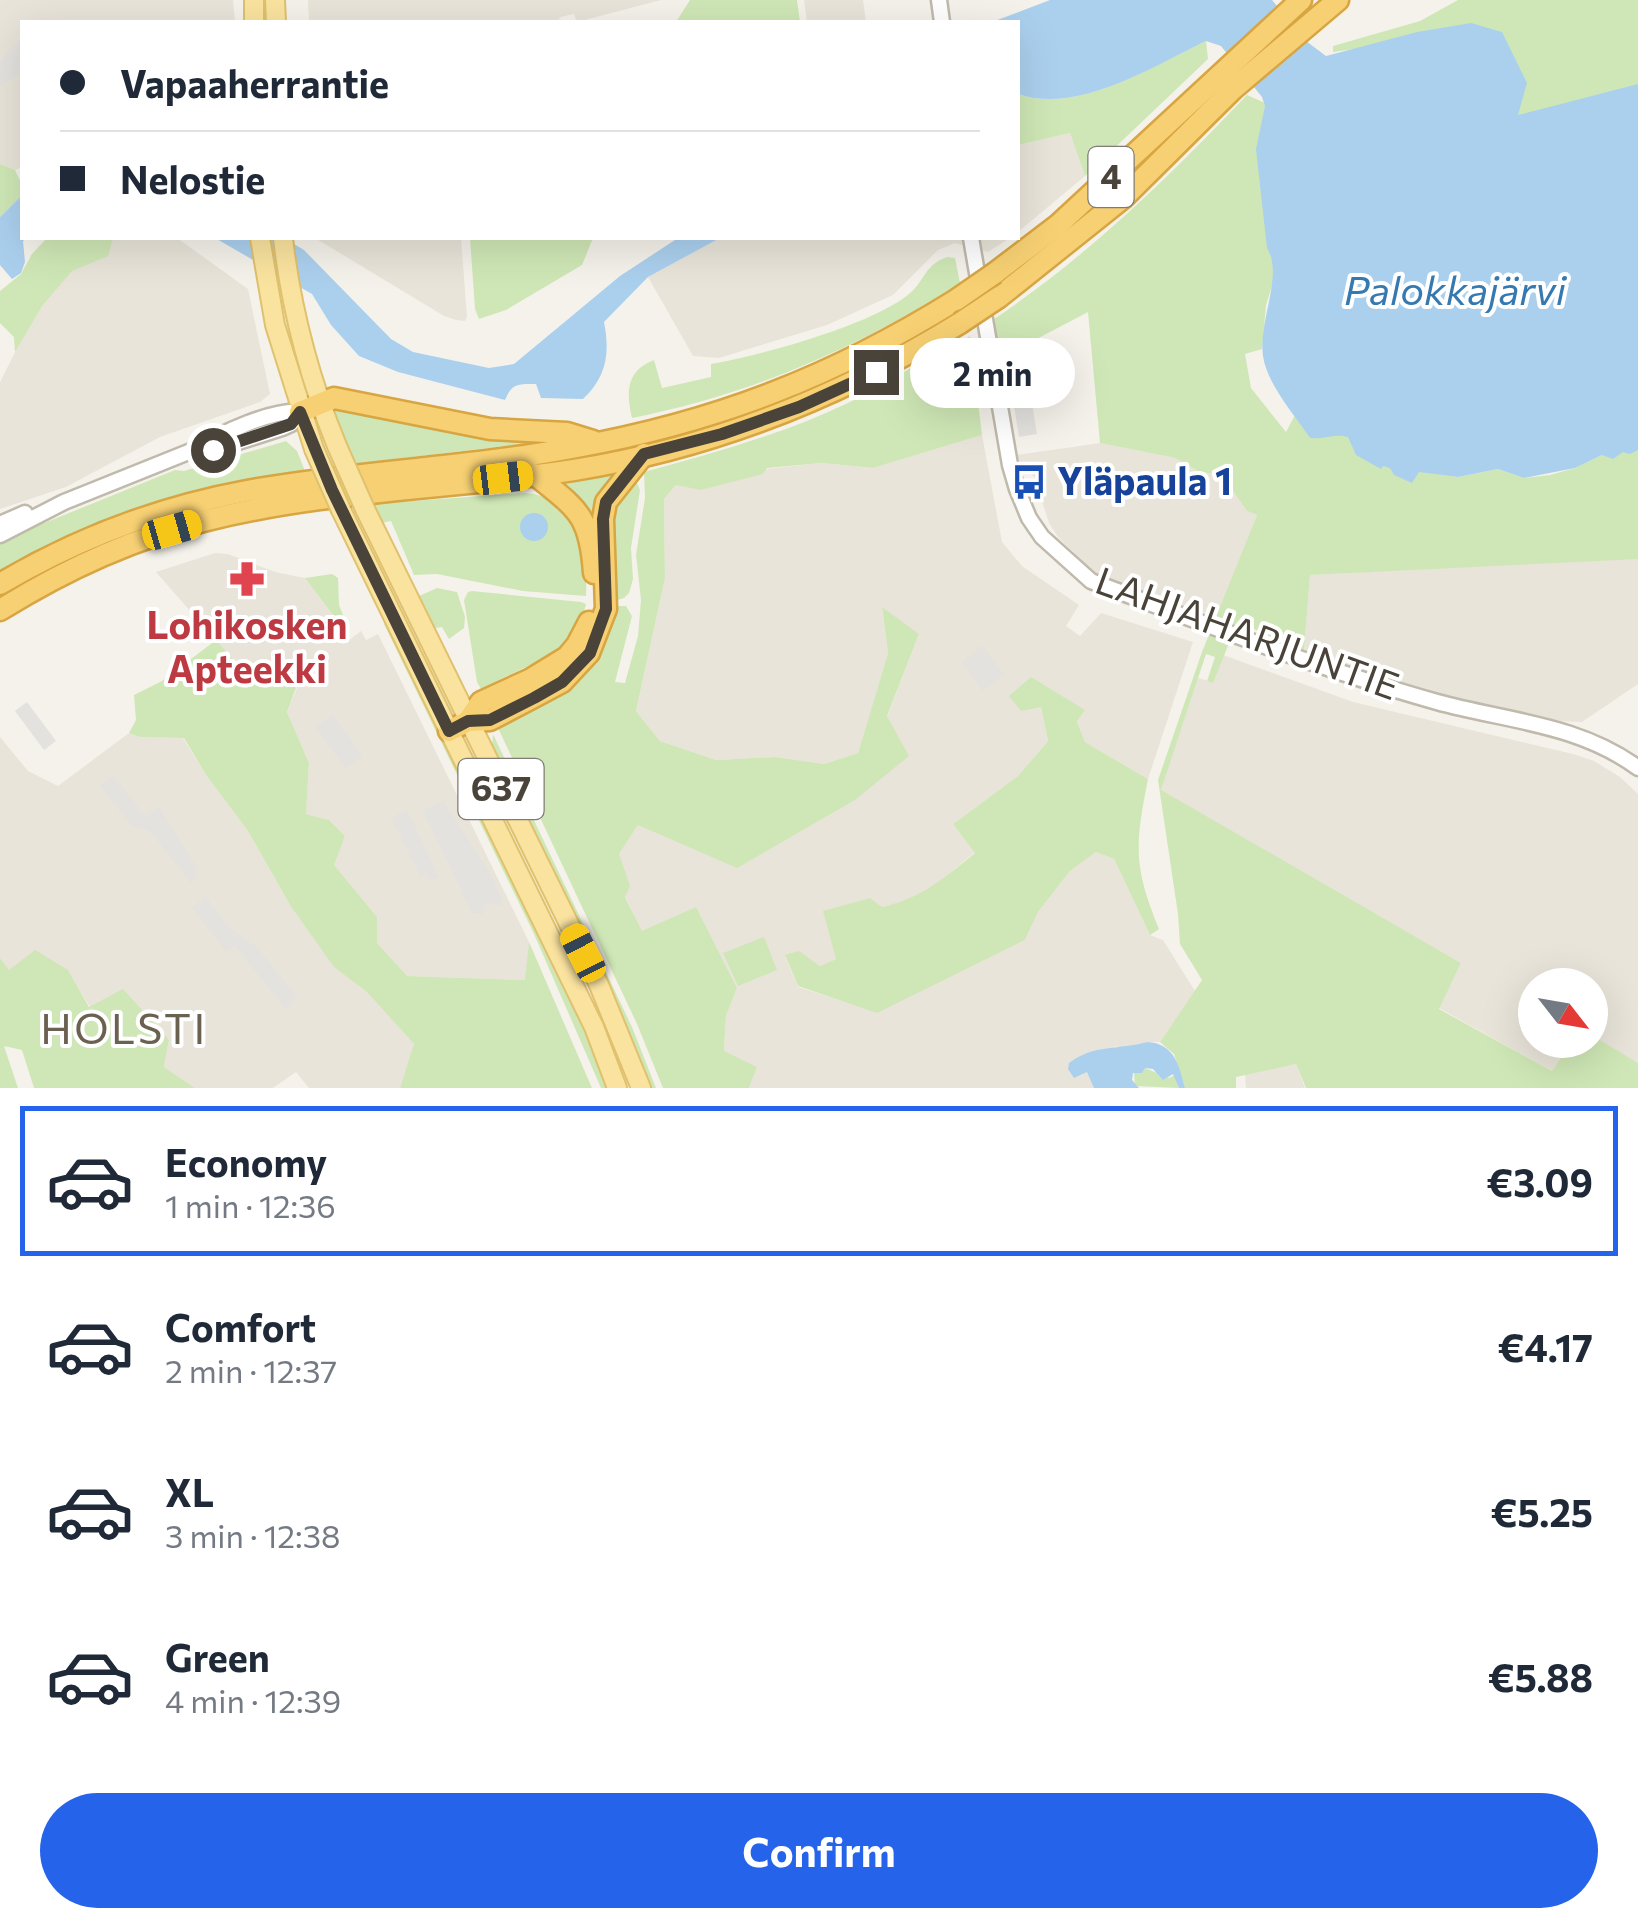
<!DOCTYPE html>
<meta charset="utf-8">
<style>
body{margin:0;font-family:Commissioner,sans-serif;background:#f2f2f3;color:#1f2937;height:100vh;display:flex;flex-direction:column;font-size:38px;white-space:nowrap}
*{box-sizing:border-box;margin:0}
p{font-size:32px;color:#747a83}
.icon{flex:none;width:55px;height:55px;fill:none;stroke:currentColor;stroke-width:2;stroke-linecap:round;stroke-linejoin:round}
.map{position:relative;height:1088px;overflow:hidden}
.drawer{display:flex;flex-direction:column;background:#fff;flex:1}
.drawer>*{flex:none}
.hud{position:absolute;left:20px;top:20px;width:1000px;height:220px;border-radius:0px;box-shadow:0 10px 40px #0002;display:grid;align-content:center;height:220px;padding:0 40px;background:#fff}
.needle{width:65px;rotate:121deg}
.controls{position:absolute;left:1518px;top:968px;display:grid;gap:20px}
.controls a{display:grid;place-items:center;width:90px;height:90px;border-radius:50%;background:#fff;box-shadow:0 10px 40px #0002;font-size:50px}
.end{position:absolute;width:45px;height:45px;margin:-22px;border:12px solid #494339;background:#fff;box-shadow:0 0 0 5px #fff}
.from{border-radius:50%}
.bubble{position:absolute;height:70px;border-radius:35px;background:#fff;box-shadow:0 10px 40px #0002;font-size:32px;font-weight:700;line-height:70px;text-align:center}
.car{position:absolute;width:30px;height:60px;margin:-30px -15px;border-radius:12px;box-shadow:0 0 8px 2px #0007;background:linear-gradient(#f5c518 24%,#345 0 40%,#f5c518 0 76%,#345 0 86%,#f5c518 0)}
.hud b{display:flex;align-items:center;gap:35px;height:95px;font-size:38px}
.hud b+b{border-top:2px solid #e0e1e3}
.hud i{width:25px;height:25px;background:#1f2937}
ul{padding:18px 0 0;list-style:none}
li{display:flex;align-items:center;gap:30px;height:150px;margin:0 20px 15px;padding:0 20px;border:5px solid transparent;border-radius:0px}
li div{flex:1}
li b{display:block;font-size:38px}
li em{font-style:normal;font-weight:700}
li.on{border-color:#2563eb}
li>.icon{width:90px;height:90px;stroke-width:1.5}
.button{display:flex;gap:20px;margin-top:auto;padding:20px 40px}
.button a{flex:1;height:115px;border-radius:60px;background:#2563eb;color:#fff;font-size:40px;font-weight:700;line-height:115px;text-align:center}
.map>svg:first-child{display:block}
.residential{fill:#e8e4d9}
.green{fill:#cfe7b6}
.parking{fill:#e4e2df}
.water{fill:#abd0ee}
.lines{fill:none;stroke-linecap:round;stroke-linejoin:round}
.minor-casing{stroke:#c0baad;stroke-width:19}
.major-casing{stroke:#dfc16e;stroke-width:22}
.highway-casing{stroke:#d7a542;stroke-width:25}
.minor{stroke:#fff;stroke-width:14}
.major{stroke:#fae39f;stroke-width:18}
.highway{stroke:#f7d073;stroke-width:20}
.major-bridge-casing{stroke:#dfc16e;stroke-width:22;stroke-linecap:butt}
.highway-bridge-casing{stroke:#d7a542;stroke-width:25;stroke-linecap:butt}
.major-bridge{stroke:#fae39f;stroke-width:18}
.highway-bridge{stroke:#f7d073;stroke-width:20}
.route{stroke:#494339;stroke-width:12}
.labels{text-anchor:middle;stroke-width:8;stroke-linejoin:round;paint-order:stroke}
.shield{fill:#fff;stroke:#807b74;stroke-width:2.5}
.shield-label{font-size:35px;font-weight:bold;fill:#494339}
.transit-label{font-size:38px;font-weight:bold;fill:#164399;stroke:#fff;text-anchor:start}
.health-label{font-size:38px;font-weight:bold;fill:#be3a42;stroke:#fff}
.street-label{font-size:38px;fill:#494339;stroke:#fff}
.water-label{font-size:40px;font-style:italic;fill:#3579b1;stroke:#fff}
.quarter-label{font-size:42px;letter-spacing:2.5px;fill:#6b6150;stroke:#fff}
</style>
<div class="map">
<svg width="1638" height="1088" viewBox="0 0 1638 1088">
<rect width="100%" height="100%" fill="#f5f2eb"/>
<g class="residential">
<path d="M0 0H233L235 22H22V167L15 170 0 164Z"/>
<path d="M308 0H661L577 22 574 14 560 17 558 22H309Z"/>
<path d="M804 0H863L866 22H807Z"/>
<path d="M1070 133 1085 176 1018 232V145Z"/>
<path d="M73 238H177L248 289 270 394 260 402 160 437 66 487 0 509V382Z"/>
<path d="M315 238H461L467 317 465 321 456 320 444 316Z"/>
<path d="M720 238H1010L988 252 955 243 938 250 893 295 827 325 719 358 693 356 648 277Z"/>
<path d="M982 435 1002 542 1022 566 1079 605 1066 626 1080 636 1101 613 1193 642 1148 779 1085 742 1077 720 1084 709 1041 707 1048 741 1018 776 953 824 975 852 926 893 905 902 882 907 836 959 820 966 785 956 798 987 877 1012 1025 940 1038 912 1070 871 1096 852 1114 859 1150 935 1163 940 1195 991 1160 1042H1147L1120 1049 1115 1046 1078 1077 1086 1072 1091 1076 1094 1088H749L757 1067 724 1052 726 1016 737 988 696 908 642 932 625 896 619 854 638 825 855 800 919 634 882 609 888 653 858 753 824 764 776 757 716 760 660 741 636 711 665 578 664 499 676 485 766 469 822 463 873 468Z"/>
<path d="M1100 443 1175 458 1198 471 1224 476 1247 511 1257 515 1218 617 1114 582 1092 571 1058 537 1049 523 1034 476 1021 469 1017 455Z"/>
<path d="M215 553 228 554 275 572 305 578 336 619 329 626 334 641 344 644 361 631 366 640 378 634 529 942 526 980 406 976 377 943V917L333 865 345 836 329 820 306 814 309 763 287 712 297 688 286 673 241 669 156 572Z"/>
<path d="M1628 557 1638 559V684L1582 722 1547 721 1468 704 1366 674 1304 651 1310 575Z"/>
<path d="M1223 655 1353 702 1573 754 1594 761 1620 777 1638 794V1063L1590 1037V985H1535V1040H1579L1571 1042 1552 1071 1439 1008 1461 963 1160 791 1198 678 1213 682Z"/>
<path d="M129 733 140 737 183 738 206 775 248 831 290 905 415 1045 400 1088H309L296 1072 273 1088H195L164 1067 169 1040 90 1007 68 971H9L0 958V737L28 771 58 786Z"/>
<path d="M1296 1064 1305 1088H1246L1245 1074Z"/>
</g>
<g class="green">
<path d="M690 0H797L800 22H676Z"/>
<path d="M1458 0H1638V165L1501 182 1362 48 1333 52V46L1420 21Z"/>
<path d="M1206 41 1208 59 1085 176 1070 133 1018 145V94C1077 115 1153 66 1206 41Z"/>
<path d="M1247 95 1265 103 1275 276 1266 305 1262 349 1245 354 1251 388 1286 432 1295 415 1310 438 1340 434 1349 437 1383 466 1458 477 1498 469 1524 478 1550 475 1575 468 1602 455 1638 450V559L1310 575 1304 651 1249 627 1236 626 1213 683 1207 681 1215 657 1206 654 1161 790 1461 963 1439 1009 1552 1071 1571 1042 1590 1040 1593 1036 1638 1063V1088H1306L1296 1064 1236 1077V1088H1185L1174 1054 1160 1042 1202 980 1180 944 1178 914 1158 780 1202 652 1257 515 1247 511 1223 476 1198 471 1175 458 1100 443 1088 312 1000 358 994 319C1088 256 1169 177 1247 95Z"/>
<path d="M0 164 15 170 22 185V195L0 217Z"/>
<path d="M47 238H113L108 256 72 271 42 306 15 352 14 337 0 323V291L21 274 32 254Z"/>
<path d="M470 238H593L582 265 506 310 479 319 475 309Z"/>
<path d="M947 257 955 258 960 283C859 347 751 395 632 418 626 392 626 371 654 360L662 388 711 377V364C759 356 872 325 909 294 926 280 923 266 947 257Z"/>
<path d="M970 336 982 435 873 468 822 463 767 468 763 474 701 490 676 485 664 499 665 578 636 711 660 741 716 760 776 757 824 764 858 753 888 653 882 607 919 634 887 716 909 756 855 800 737 868 638 825 619 854 630 886 625 897 642 931 696 907 737 988 726 1016 724 1051 757 1067 749 1088H663L637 1024 498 728 601 648 614 606H626L632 616 615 682 625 683 638 636 641 600 636 555 645 498 644 472C714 453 786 433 850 402 883 386 914 366 944 347L946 352Z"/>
<path d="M356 409 566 439 353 464 332 410Z"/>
<path d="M286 441 297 451 305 471 241 483 0 575V541L175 470 184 471Z"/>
<path d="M622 470 599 542 555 481Z"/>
<path d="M635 478 640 490 631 548 633 579 629 593 624 598 614 601 612 509Z"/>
<path d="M525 493C545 494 567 506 578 524 585 538 587 580 586 596L523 591 437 574 414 575 391 521 381 523 371 504Z"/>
<path d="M332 574 338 578 339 605 345 620 334 641 329 626 336 619 305 578Z"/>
<path d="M437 588 457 592 465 617 464 628 449 639 442 627 435 628 417 597Z"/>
<path d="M472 591 581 602 586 604C575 650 548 656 509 675 500 679 491 685 481 689L477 682 464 600 468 592Z"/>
<path d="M386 617 567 988 609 1088H601L534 934 384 624Z"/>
<path d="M216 640 241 669 285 672 296 688 287 712 309 763 306 814 329 820 345 836 334 865 377 917V943L407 976 525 980 529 942 592 1088H400L414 1044 367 992 334 967 290 905 248 831 206 775 184 738 140 737 129 733 136 720 134 695 162 681Z"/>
<path d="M1031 677 1085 710 1077 721 1085 742 1148 779C1135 845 1133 865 1159 929L1150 935 1114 859 1096 852 1070 871 1038 912 1025 940 877 1013 798 986 785 955 799 951 820 966 836 959 823 911 870 898 882 907C921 899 945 877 975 853L953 824 1018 776 1048 741 1041 707 1021 711 1009 696Z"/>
<path d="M493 734 632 1027 656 1088H649L603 978 492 746Z"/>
<path d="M764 937 777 970 738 986 723 953Z"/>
<path d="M35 950 68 970 89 1007 123 989 169 1040 164 1067 195 1088H34L22 1050 4 1046 18 1088H0V958L9 970Z"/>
<path d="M1145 1068 1169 1078 1175 1075 1179 1088 1135 1086 1134 1072Z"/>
</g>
<g class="parking">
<path d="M20 39 22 72 0 86V61Z"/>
<path d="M1030 390 1037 434 1019 437 1012 393Z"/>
<path d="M982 646 1004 674 983 691 962 662Z"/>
<path d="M27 702 56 741 44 750 15 711Z"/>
<path d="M333 715 362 756 346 768 315 727Z"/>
<path d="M114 776 145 816 159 807 198 870 195 873 198 877 191 883 151 832 132 826 100 786Z"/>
<path d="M443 801 492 876 504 905 485 904 484 914 472 913 423 811Z"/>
<path d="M407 810 439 877 430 881 426 872 420 876 391 818Z"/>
<path d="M206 897 229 928 258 948 297 997 286 1010 235 946 226 952 192 907Z"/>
</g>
<g class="water">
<path d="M1050 0H1272L1306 41 1326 56 1417 32 1471 23 1502 32 1527 83 1518 115 1638 84V450L1630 454 1623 452 1613 459 1602 455 1575 468 1524 478 1498 469 1458 477 1419 472 1412 483 1394 475 1390 468 1383 466 1381 469 1356 455 1348 437C1334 433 1324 440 1310 438 1294 414 1267 384 1263 356 1258 321 1284 275 1267 248L1256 149 1265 106 1262 97 1221 46 1206 41C1154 66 1077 115 1018 94V22H992Z"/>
<path d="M22 195V238H28L23 241 25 262 21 273 12 279 0 265V217Z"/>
<path d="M215 238H284L304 250 391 339 413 352 489 368 514 364 620 276 678 238H720L648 277 604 322C610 353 607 376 583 399L541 398 536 384C518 384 512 383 505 400L398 372 359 356 331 325 312 294Z"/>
<circle cx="534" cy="527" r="14"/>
<path d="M1147 1042C1174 1043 1179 1065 1185 1088H1179L1173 1074 1163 1080 1153 1069 1145 1068 1142 1073H1133L1132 1080 1139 1088H1094L1087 1072 1074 1078 1068 1069 1069 1063C1094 1044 1119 1050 1147 1042Z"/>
</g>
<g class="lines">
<defs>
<g id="minor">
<path d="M939 0 942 22"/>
<path d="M971 238 1010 465 1017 489 1029 518 1042 537 1091 581C1205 624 1319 669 1437 702 1506 721 1579 724 1638 768"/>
<path d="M197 449 213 450 282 428 291 424 300 412"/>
<path d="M0 524 25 513"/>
<path d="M0 535 64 502 196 449C221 433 273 409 300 412"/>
</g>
<g id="major">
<path d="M254 0V22"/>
<path d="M275 0 276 22"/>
<path d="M260 238 275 325 314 449"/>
<path d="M283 238C291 308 310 380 337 446"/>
<path d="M365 509 599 985 641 1088"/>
<path d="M341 510 594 1027 617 1088"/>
</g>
<g id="highway">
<path d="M995 273 1058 225 1301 0"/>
<path d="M999 297 1123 198 1233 89 1338 0"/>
<path d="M300 412 334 398 490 429 567 433 593 441"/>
<path d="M534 474C577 509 590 514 594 573"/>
<path d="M0 584C76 539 160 507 247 491 356 471 468 468 577 447 719 421 834 376 956 300"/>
<path d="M0 610C64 570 134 538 207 520 327 490 452 489 574 470 711 448 842 396 960 323"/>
<path d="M468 721 481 702 531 679 567 657 577 645 589 622"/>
<path d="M449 731 468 721 490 720 534 697 562 682 589 653 606 609 603 519 606 502 644 454"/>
</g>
</defs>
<use href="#minor" class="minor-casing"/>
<use href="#major" class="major-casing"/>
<use href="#highway" class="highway-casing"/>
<use href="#minor" class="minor"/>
<use href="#major" class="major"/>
<use href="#highway" class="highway"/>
<defs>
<g id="major-bridge">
<path d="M337 446 365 509"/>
<path d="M314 449 341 510"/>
</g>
<g id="highway-bridge">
<path d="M956 300 995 273"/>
<path d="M960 323 999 297"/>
</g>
</defs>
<use href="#major-bridge" class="major-bridge-casing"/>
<use href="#highway-bridge" class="highway-bridge-casing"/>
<use href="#major-bridge" class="major-bridge"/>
<use href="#highway-bridge" class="highway-bridge"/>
</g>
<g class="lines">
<path class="route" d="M213 450 291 424 300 412 332 490 449 731 468 721 490 720 534 698 562 682 590 653 606 609 603 519 606 502 644 454 722 434 799 407 876 372"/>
</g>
<defs>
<symbol id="bus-bare" viewBox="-9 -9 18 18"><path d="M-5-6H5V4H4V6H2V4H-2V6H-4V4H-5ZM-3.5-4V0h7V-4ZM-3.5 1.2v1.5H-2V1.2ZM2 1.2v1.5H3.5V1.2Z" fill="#1a4fb4" stroke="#fff" stroke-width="2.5" paint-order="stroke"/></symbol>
<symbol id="pharmacy-bare" viewBox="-9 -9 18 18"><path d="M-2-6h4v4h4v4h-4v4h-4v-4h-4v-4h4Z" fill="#e0444e" stroke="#fff" stroke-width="2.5" paint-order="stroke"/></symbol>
</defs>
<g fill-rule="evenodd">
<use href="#bus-bare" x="1004" y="457" width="50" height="50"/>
<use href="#pharmacy-bare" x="222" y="554" width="50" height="50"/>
</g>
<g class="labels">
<g class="shield">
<rect x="1088.5" y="147" width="45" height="60" rx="8"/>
<rect x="458.5" y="759" width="85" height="60" rx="8"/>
</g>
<g class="shield-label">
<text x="1111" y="189">4</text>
<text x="501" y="801">637</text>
</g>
<g class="transit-label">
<text x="1057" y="495">Yläpaula 1</text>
</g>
<g class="health-label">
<text x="247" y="639">Lohikosken<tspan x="247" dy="44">Apteekki</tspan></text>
</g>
<g class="street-label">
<text transform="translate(1247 634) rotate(20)" y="13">LAHJAHARJUNTIE</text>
</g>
<g class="water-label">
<text x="1455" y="305">Palokkajärvi</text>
</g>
<g class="quarter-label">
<text x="124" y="1044">HOLSTI</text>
</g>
</g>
</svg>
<div class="controls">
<a><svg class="needle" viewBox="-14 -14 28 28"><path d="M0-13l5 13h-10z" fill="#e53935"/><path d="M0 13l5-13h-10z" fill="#747a83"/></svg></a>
</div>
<i class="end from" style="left:213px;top:450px"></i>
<i class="end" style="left:876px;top:372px"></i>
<div class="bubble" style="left:910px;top:338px;width:165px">2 min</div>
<i class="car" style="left:503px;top:478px;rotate:83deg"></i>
<i class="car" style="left:172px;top:530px;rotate:74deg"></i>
<i class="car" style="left:583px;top:953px;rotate:333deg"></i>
<div class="hud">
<b><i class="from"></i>Vapaaherrantie</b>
<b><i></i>Nelostie</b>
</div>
</div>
<section class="drawer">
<ul>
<li class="on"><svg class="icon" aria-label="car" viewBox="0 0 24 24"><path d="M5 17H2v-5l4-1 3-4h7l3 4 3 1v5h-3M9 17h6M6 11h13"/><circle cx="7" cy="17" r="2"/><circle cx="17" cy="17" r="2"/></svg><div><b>Economy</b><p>1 min · 12:36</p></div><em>€3.09</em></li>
<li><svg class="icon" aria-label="car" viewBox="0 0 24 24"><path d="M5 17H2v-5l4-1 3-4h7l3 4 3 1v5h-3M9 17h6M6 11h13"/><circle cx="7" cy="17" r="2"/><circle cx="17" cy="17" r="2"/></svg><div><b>Comfort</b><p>2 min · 12:37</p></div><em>€4.17</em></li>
<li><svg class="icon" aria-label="car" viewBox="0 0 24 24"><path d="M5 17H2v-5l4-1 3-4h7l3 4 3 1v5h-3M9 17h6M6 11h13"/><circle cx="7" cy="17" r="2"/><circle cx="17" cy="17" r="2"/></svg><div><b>XL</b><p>3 min · 12:38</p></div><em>€5.25</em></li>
<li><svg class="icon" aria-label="car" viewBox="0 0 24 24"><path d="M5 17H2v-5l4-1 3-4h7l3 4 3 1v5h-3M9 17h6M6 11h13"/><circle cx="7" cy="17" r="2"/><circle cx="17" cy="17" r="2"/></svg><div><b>Green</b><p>4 min · 12:39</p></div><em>€5.88</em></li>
</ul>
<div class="button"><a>Confirm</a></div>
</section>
